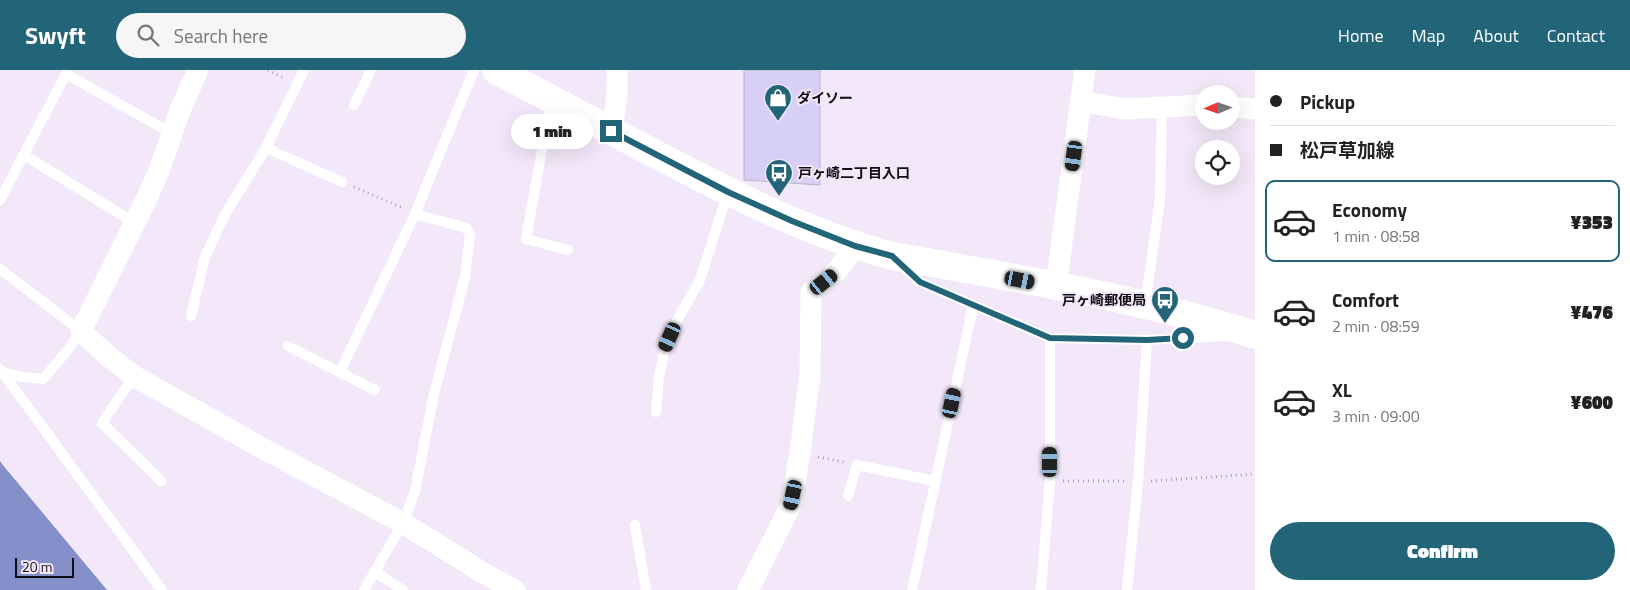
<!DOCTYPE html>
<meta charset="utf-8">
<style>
body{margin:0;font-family:"Titillium Web","Noto Sans JP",sans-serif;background:#f6f6f6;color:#222;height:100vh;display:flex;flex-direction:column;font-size:19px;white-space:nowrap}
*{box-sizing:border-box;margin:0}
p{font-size:16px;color:#767676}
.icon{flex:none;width:28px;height:28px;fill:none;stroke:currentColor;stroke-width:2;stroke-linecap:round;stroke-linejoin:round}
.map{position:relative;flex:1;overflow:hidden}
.side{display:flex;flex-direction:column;background:#fff;width:375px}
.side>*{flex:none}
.top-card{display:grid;align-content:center;height:110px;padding:0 15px;background:#fff}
.needle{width:32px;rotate:268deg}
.fabs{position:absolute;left:1195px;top:15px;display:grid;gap:10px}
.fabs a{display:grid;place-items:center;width:45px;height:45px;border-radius:50%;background:#fff;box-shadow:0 5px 20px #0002;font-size:25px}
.scale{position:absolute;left:15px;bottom:12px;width:59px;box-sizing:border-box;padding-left:5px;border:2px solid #0f0c11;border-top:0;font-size:14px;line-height:18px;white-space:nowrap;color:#0f0c11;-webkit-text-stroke:4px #f3e8f9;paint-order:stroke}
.end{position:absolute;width:22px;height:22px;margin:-11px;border:6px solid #236578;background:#fff;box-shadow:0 0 0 2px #fff}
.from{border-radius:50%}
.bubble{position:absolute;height:35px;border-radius:18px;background:#fff;box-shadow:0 5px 20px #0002;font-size:16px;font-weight:800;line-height:35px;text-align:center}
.car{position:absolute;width:15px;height:30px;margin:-15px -8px;border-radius:6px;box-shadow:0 0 4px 1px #0007;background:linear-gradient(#222 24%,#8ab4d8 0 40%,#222 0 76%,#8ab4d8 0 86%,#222 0)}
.top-card b{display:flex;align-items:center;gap:18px;height:48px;font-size:19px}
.top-card b+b{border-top:1px solid #e0e0e0}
.top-card i{width:12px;height:12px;background:#222}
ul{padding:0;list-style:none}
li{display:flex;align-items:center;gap:15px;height:82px;margin:0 10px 8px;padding:0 5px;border:2px solid transparent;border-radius:10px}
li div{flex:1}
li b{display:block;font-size:19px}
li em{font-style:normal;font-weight:800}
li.on{border-color:#236578}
li>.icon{width:45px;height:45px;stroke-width:1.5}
.primary-button{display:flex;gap:10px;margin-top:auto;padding:10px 15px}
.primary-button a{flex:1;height:58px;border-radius:30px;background:#236578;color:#fff;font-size:20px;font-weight:800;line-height:58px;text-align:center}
header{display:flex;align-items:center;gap:30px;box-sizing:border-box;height:70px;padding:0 25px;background:#236578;color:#fff}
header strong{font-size:24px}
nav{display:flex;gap:28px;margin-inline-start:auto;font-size:18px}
.search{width:350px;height:45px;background:#f6f6f6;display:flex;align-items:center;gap:12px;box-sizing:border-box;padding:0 18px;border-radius:28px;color:#767676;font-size:19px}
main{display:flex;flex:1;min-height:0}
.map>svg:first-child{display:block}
.water{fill:#848fca}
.building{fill:#d7cff6;stroke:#b9b6c8}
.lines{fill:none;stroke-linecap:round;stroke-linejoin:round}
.path{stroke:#aca4b1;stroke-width:3;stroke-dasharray:1 4;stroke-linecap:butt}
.service{stroke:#fff;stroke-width:10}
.minor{stroke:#fff;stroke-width:21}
.primary{stroke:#fff;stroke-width:28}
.route{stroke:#236578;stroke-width:6}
.labels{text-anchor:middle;stroke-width:4;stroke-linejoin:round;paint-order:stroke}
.poi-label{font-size:14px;font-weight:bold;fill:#0f0c11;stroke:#f3e8f9;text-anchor:start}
</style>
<header>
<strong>Swyft</strong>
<div class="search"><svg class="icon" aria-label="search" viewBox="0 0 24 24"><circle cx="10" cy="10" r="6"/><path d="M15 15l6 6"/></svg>Search here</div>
<nav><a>Home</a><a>Map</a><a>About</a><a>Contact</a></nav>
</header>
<main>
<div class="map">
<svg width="1255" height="520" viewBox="0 0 1255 520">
<rect width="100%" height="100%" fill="#f3e8f9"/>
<path class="water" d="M0 391 2 394 107 520H0Z"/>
<path class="building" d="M744 0H820V115L744 110Z"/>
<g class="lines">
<g class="path">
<path d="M268 0 285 9"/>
<path d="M354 117 403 138"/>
<path d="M818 387 844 392"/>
<path d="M1063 411H1124"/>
<path d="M1151 411 1255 404"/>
</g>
<g class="service">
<path d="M551 30 526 169 568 180"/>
<path d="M354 35 371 0"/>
<path d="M266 78 342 112"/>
<path d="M24 85 135 153"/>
<path d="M0 130 66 4 171 63"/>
<path d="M900 194 920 212 1050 268 1147 270 1225 266"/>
<path d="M0 199 81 261 68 280 43 309 23 307 3 303"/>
<path d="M1145 235 1160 129 1162 37"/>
<path d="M191 246 205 187 224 146 266 78 304 0"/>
<path d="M288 276 375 320"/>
<path d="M0 299 162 520"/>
<path d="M340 302 415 144 474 0"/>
<path d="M134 306 102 353 161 411"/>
<path d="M656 342 659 306 665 278 674 256 700 210 728 122"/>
<path d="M848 426 857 395 935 411"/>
<path d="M635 455 646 520"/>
<path d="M375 502 403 520"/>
<path d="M364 520 403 453 415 421 434 324 465 207 470 165 466 158 415 144"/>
<path d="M912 520 973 236"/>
<path d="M1041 520 1050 410V268"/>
<path d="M1127 520 1138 412 1147 270"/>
</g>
<g class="minor">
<path d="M198 0 181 38 159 101 147 128 81 261 108 286 134 306 262 378 403 453 485 504 515 520"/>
<path d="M1081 31 1124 39 1204 35"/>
<path d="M1231 37 1255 39"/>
<path d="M611 61C616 41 618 21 617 0"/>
<path d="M1056 217 1085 0"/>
<path d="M748 520 791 435 800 383 810 304 811 222 837 201 855 176"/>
</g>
<path class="primary" d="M496 0C551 29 606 58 661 87 736 126 810 164 892 186 1012 207 1139 228 1255 265"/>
</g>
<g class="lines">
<path class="route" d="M611 61 728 122 792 151 855 176 892 186 920 212 1050 268 1147 270 1183 268"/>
</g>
<defs>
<symbol id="shop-pin" viewBox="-11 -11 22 30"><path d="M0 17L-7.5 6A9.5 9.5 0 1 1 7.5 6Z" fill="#236578" stroke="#f3e8f9"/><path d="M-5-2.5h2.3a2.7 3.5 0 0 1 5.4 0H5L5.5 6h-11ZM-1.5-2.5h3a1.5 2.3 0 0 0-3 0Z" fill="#fff"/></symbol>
<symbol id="bus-pin" viewBox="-11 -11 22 30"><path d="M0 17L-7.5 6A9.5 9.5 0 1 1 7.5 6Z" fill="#236578" stroke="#f3e8f9"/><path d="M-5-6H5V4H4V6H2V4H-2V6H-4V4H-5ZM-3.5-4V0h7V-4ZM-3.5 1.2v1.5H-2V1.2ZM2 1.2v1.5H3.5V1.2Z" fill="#fff"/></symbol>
</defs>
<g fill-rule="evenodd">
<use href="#shop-pin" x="762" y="12" width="32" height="43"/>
<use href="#bus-pin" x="763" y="87" width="32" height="43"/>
<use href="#bus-pin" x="1149" y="214" width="32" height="43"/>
</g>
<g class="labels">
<g class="poi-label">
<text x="797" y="33">ダイソー</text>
<text x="798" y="108">戸ヶ崎二丁目入口</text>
<text x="1146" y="235" text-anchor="end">戸ヶ崎郵便局</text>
</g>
</g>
</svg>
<div class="fabs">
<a><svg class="needle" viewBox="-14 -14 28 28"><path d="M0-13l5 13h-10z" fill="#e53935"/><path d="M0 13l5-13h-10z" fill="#767676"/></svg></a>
<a><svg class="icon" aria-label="locate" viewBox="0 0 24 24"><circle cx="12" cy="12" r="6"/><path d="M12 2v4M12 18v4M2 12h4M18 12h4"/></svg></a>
</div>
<div class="scale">20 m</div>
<i class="end from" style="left:1183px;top:268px"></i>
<i class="end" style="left:611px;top:61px"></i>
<div class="bubble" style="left:511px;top:44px;width:82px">1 min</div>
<i class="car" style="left:1074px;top:86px;rotate:188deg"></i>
<i class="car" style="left:1020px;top:210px;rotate:101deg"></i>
<i class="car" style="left:824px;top:212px;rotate:51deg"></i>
<i class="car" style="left:670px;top:267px;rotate:204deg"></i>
<i class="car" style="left:952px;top:333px;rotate:12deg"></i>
<i class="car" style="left:1050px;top:392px;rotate:0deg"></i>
<i class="car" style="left:793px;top:425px;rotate:192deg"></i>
</div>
<section class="side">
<div class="top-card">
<b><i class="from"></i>Pickup</b>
<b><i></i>松戸草加線</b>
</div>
<ul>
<li class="on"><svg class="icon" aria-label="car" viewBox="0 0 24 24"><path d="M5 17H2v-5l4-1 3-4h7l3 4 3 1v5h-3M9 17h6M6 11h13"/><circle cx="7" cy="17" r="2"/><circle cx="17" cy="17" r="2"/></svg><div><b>Economy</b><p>1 min · 08:58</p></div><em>¥353</em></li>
<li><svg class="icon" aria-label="car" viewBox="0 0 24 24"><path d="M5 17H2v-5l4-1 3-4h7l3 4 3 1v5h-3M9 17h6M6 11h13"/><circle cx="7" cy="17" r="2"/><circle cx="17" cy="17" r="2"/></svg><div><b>Comfort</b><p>2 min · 08:59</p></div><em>¥476</em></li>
<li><svg class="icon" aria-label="car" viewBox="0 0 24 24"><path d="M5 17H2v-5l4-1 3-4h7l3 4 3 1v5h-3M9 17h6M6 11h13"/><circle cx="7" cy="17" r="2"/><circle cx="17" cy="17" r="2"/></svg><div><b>XL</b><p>3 min · 09:00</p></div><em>¥600</em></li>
</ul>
<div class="primary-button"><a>Confirm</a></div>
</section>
</main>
